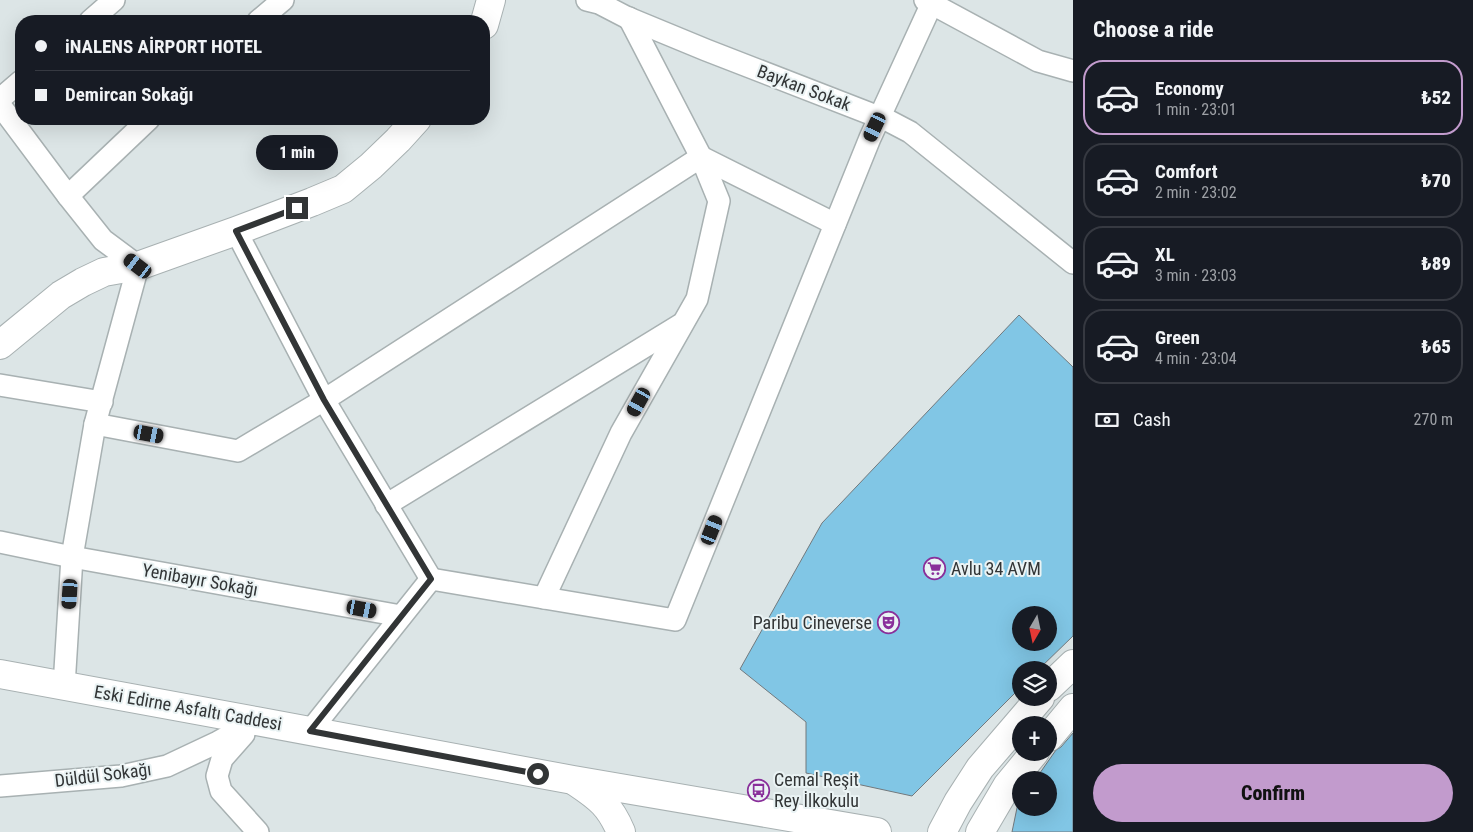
<!DOCTYPE html>
<meta charset="utf-8">
<style>
body{margin:0;font-family:"Roboto Condensed",sans-serif;background:#20242c;color:#f1f3f6;height:100vh;display:flex;flex-direction:column;font-size:19px;white-space:nowrap}
*{box-sizing:border-box;margin:0}
p{font-size:16px;color:#9ea1a6}
.icon{flex:none;width:28px;height:28px;fill:none;stroke:currentColor;stroke-width:2;stroke-linecap:round;stroke-linejoin:round}
.map{position:relative;flex:1;overflow:hidden}
.sheet{display:flex;flex-direction:column;background:#171b24;width:400px}
.sheet>*{flex:none}
.hud{position:absolute;left:15px;top:15px;width:475px;height:110px;border-radius:20px;box-shadow:0 5px 20px #0002;display:grid;align-content:center;height:110px;padding:0 20px;background:#171b24}
.needle{width:32px;rotate:189deg}
.controls{position:absolute;left:1012px;top:606px;display:grid;gap:10px}
.controls a{display:grid;place-items:center;width:45px;height:45px;border-radius:50%;background:#171b24;box-shadow:0 5px 20px #0002;font-size:25px}
.end{position:absolute;width:22px;height:22px;margin:-11px;border:6px solid #323536;background:#fff;box-shadow:0 0 0 2px #fff}
.from{border-radius:50%}
.bubble{position:absolute;height:35px;border-radius:18px;background:#171b24;box-shadow:0 5px 20px #0002;font-size:16px;font-weight:800;line-height:35px;text-align:center}
.car{position:absolute;width:15px;height:30px;margin:-15px -8px;border-radius:6px;box-shadow:0 0 4px 1px #0007;background:linear-gradient(#222 24%,#8ab4d8 0 40%,#222 0 76%,#8ab4d8 0 86%,#222 0)}
.hud b{display:flex;align-items:center;gap:18px;height:48px;font-size:19px}
.hud b+b{border-top:1px solid #363941}
.hud i{width:12px;height:12px;background:#f1f3f6}
ul{padding:0;list-style:none}
li{display:flex;align-items:center;gap:15px;height:75px;margin:0 10px 8px;padding:0 10px;border:2px solid #363941;border-radius:20px}
li div{flex:1}
li b{display:block;font-size:19px}
li em{font-style:normal;font-weight:800}
li.current{border-color:#c29bcd}
li>.icon{width:45px;height:45px;stroke-width:1.5}
h2{padding:0 20px;font-size:22px;line-height:60px}
.pay{display:flex;align-items:center;gap:12px;height:55px;padding:0 20px;font-size:19px}
.pay p{margin-inline-start:auto}
.button{display:flex;gap:10px;margin-top:auto;padding:10px 20px}
.button a{flex:1;height:58px;border-radius:30px;background:#c29bcd;color:#111;font-size:20px;font-weight:800;line-height:58px;text-align:center}
main{display:flex;flex:1;min-height:0}
.map>svg:first-child{display:block}
.building{fill:#81c6e5;stroke:#72797d;fill-rule:evenodd}
.lines{fill:none;stroke-linecap:round;stroke-linejoin:round}
.minor-casing{stroke:#a8b1b2;stroke-width:24}
.major-casing{stroke:#a8b1b2;stroke-width:30}
.minor{stroke:#fff;stroke-width:21}
.major{stroke:#fff;stroke-width:28}
.route{stroke:#323536;stroke-width:6}
.labels{text-anchor:middle;stroke-width:4;stroke-linejoin:round;paint-order:stroke}
.street-label{font-size:18px;fill:#323536;stroke:#eaf3f4}
.poi-label{font-size:18px;fill:#323536;stroke:#eaf3f4;text-anchor:start}
</style>
<main>
<div class="map">
<svg width="1073" height="832" viewBox="0 0 1073 832">
<rect width="100%" height="100%" fill="#dce5e6"/>
<g class="building">
<path d="M1019 315 1073 367V636L1038 670H1021V687L912 796 806 773V722L740 669 822 523ZM1021 615H1049V642H1021Z"/>
<path d="M1073 733V832H1012L1018 803 1021 799V808H1049V780H1035L1056 750 1061 747Z"/>
</g>
<g class="lines">
<defs>
<g id="minor">
<path d="M587 0 599 3 626 17 706 50 889 121 910 132 1073 263"/>
<path d="M925 0 1038 61 1073 71"/>
<path d="M90 21 114 0"/>
<path d="M258 21 283 0"/>
<path d="M0 99 21 81"/>
<path d="M0 105 68 196 103 240 138 266 95 424 72 557 64 686"/>
<path d="M68 196 149 119"/>
<path d="M236 231 324 400 431 579"/>
<path d="M0 385 102 402"/>
<path d="M95 424 238 451 324 400 701 157 835 224"/>
<path d="M386 505 680 325"/>
<path d="M0 542 72 557 401 616"/>
<path d="M544 598 621 433 697 299 719 201 701 157 629 18"/>
<path d="M310 731 431 579 675 620 870 138 932 3"/>
<path d="M244 734 222 759 217 776 221 791 258 832"/>
<path d="M0 786 121 776 167 766 218 742 256 721"/>
</g>
<g id="major">
<path d="M484 25 491 0"/>
<path d="M0 345 61 295 83 282 104 272 138 266 236 231 312 202 343 189 371 166 398 140 417 119"/>
<path d="M0 674 256 721 573 780 877 832"/>
<path d="M1049 687 1073 664"/>
<path d="M1049 737 1073 708"/>
<path d="M576 782C600 798 610 806 621 832"/>
<path d="M942 832 958 802 980 768 1040 698"/>
<path d="M980 832 1007 786 1035 752"/>
</g>
</defs>
<use href="#minor" class="minor-casing"/>
<use href="#major" class="major-casing"/>
<use href="#minor" class="minor"/>
<use href="#major" class="major"/>
</g>
<g class="lines">
<path class="route" d="M297 208 236 231 324 400 431 579 310 731 538 774"/>
</g>
<defs>
<symbol id="supermarket-ring" viewBox="-11 -11 22 22"><circle r="9.5" fill="#eaf3f4" stroke="#892f9a" stroke-width="1.5"/><path d="M-6-5.5h2.5l.6 2H6L4.5 2H-2.5L-4.4-4H-6ZM-1.5 3.2a1.3 1.3 0 1 0 .1 0ZM3 3.2a1.3 1.3 0 1 0 .1 0Z" fill="#892f9a"/></symbol>
<symbol id="theatre-ring" viewBox="-11 -11 22 22"><circle r="9.5" fill="#eaf3f4" stroke="#892f9a" stroke-width="1.5"/><path d="M-5-5.5Q0-4 5-5.5V0Q5 5 0 6Q-5 5-5 0ZM-3.3-2.5H-1v1.5H-3.3ZM1-2.5H3.3v1.5H1ZM-2.8 1Q0 5.5 2.8 1Z" fill="#892f9a"/></symbol>
<symbol id="bus-ring" viewBox="-11 -11 22 22"><circle r="9.5" fill="#eaf3f4" stroke="#892f9a" stroke-width="1.5"/><path d="M-5-6H5V4H4V6H2V4H-2V6H-4V4H-5ZM-3.5-4V0h7V-4ZM-3.5 1.2v1.5H-2V1.2ZM2 1.2v1.5H3.5V1.2Z" fill="#892f9a"/></symbol>
</defs>
<g fill-rule="evenodd">
<use href="#supermarket-ring" x="922" y="556" width="25" height="25"/>
<use href="#theatre-ring" x="876" y="610" width="25" height="25"/>
<use href="#bus-ring" x="746" y="778" width="25" height="25"/>
</g>
<g class="labels">
<g class="street-label">
<text transform="translate(804 88) rotate(21)" y="6">Baykan Sokak</text>
<text transform="translate(200 580) rotate(10)" y="6">Yenibayır Sokağı</text>
<text transform="translate(188 708) rotate(10)" y="6">Eski Edirne Asfaltı Caddesi</text>
<text transform="translate(103 775) rotate(-7)" y="6">Düldül Sokağı</text>
</g>
<g class="poi-label">
<text x="951" y="575">Avlu 34 AVM</text>
<text x="872" y="629" text-anchor="end">Paribu Cineverse</text>
<text x="774" y="786">Cemal Reşit<tspan x="774" dy="21">Rey İlkokulu</tspan></text>
</g>
</g>
</svg>
<div class="controls">
<a><svg class="needle" viewBox="-14 -14 28 28"><path d="M0-13l5 13h-10z" fill="#e53935"/><path d="M0 13l5-13h-10z" fill="#9ea1a6"/></svg></a>
<a><svg class="icon" aria-label="layers" viewBox="0 0 24 24"><path d="M12 4l9 5-9 5-9-5zM3 14l9 5 9-5"/></svg></a>
<a>+</a>
<a>−</a>
</div>
<i class="end from" style="left:538px;top:774px"></i>
<i class="end" style="left:297px;top:208px"></i>
<div class="bubble" style="left:256px;top:135px;width:82px">1 min</div>
<i class="car" style="left:875px;top:127px;rotate:205deg"></i>
<i class="car" style="left:138px;top:266px;rotate:307deg"></i>
<i class="car" style="left:639px;top:402px;rotate:209deg"></i>
<i class="car" style="left:149px;top:434px;rotate:101deg"></i>
<i class="car" style="left:712px;top:530px;rotate:22deg"></i>
<i class="car" style="left:70px;top:594px;rotate:184deg"></i>
<i class="car" style="left:362px;top:609px;rotate:101deg"></i>
<div class="hud">
<b><i class="from"></i>iNALENS AİRPORT HOTEL</b>
<b><i></i>Demircan Sokağı</b>
</div>
</div>
<section class="sheet">
<h2>Choose a ride</h2>
<ul>
<li class="current"><svg class="icon" aria-label="car" viewBox="0 0 24 24"><path d="M5 17H2v-5l4-1 3-4h7l3 4 3 1v5h-3M9 17h6M6 11h13"/><circle cx="7" cy="17" r="2"/><circle cx="17" cy="17" r="2"/></svg><div><b>Economy</b><p>1 min · 23:01</p></div><em>₺52</em></li>
<li><svg class="icon" aria-label="car" viewBox="0 0 24 24"><path d="M5 17H2v-5l4-1 3-4h7l3 4 3 1v5h-3M9 17h6M6 11h13"/><circle cx="7" cy="17" r="2"/><circle cx="17" cy="17" r="2"/></svg><div><b>Comfort</b><p>2 min · 23:02</p></div><em>₺70</em></li>
<li><svg class="icon" aria-label="car" viewBox="0 0 24 24"><path d="M5 17H2v-5l4-1 3-4h7l3 4 3 1v5h-3M9 17h6M6 11h13"/><circle cx="7" cy="17" r="2"/><circle cx="17" cy="17" r="2"/></svg><div><b>XL</b><p>3 min · 23:03</p></div><em>₺89</em></li>
<li><svg class="icon" aria-label="car" viewBox="0 0 24 24"><path d="M5 17H2v-5l4-1 3-4h7l3 4 3 1v5h-3M9 17h6M6 11h13"/><circle cx="7" cy="17" r="2"/><circle cx="17" cy="17" r="2"/></svg><div><b>Green</b><p>4 min · 23:04</p></div><em>₺65</em></li>
</ul>
<div class="pay"><svg class="icon" aria-label="cash" viewBox="0 0 24 24"><path d="M3 7h18v10H3z"/><circle cx="12" cy="12" r="2"/></svg>Cash<p>270 m</p></div>
<div class="button"><a>Confirm</a></div>
</section>
</main>
